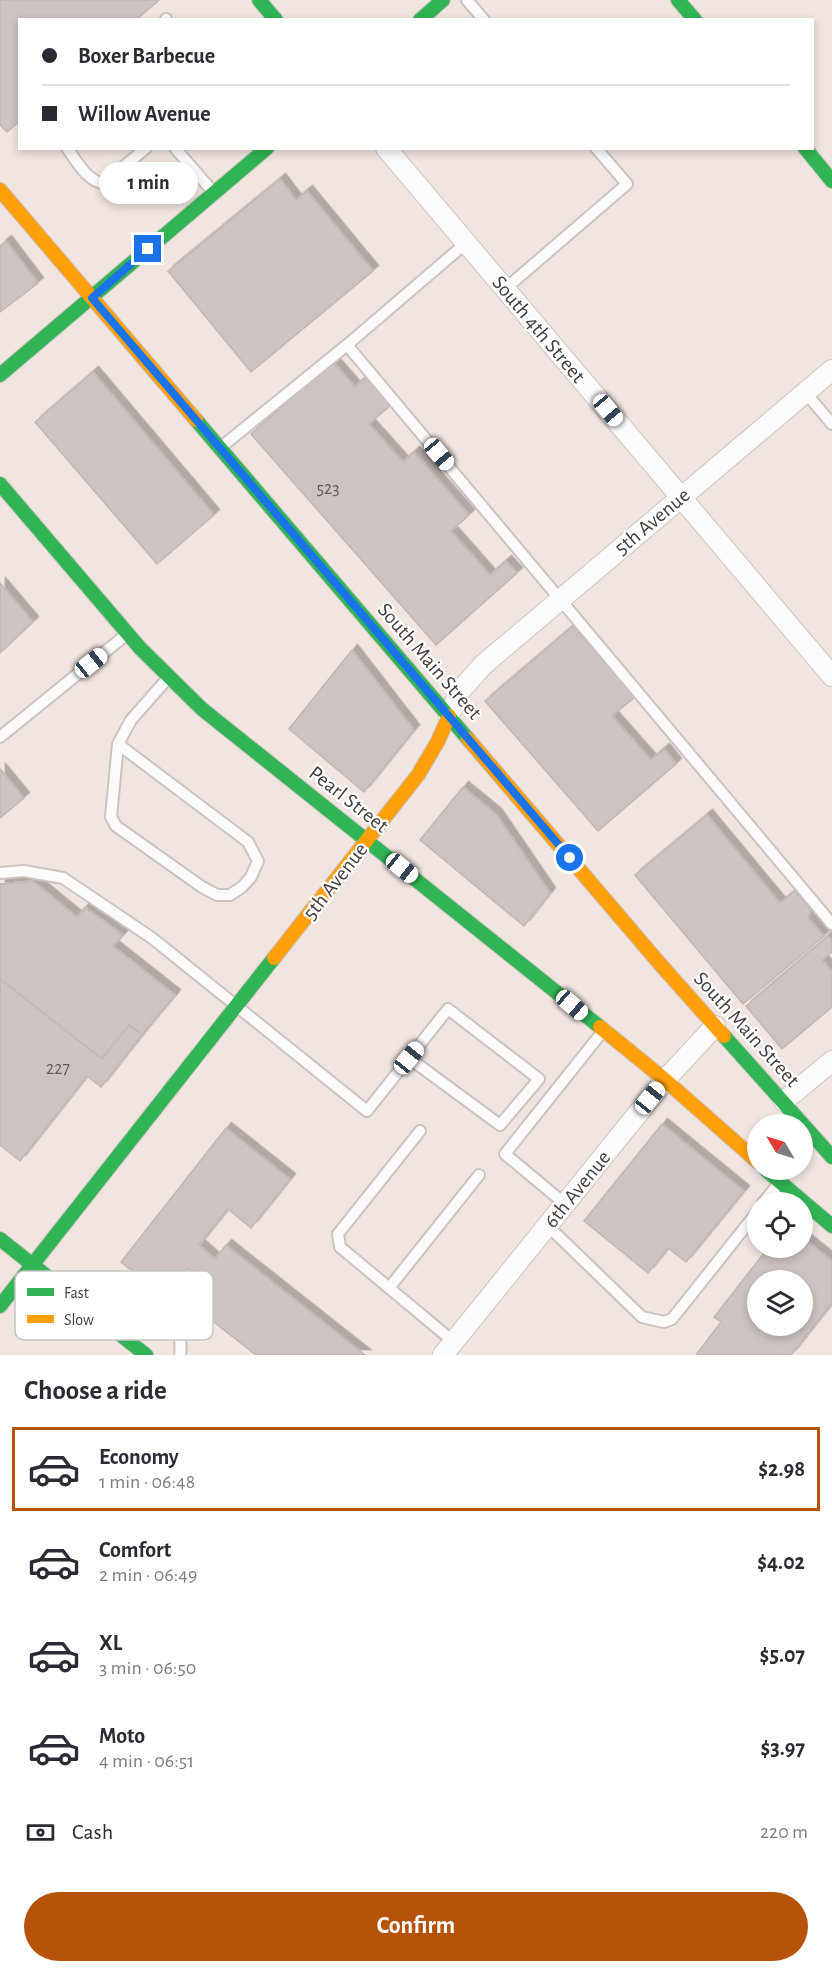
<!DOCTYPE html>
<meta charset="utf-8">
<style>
body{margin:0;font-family:"Alegreya Sans",sans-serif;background:#f2f2f3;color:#2b2b33;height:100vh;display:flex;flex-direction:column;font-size:22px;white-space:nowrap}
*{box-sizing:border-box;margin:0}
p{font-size:20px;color:#7c7c81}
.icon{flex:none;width:33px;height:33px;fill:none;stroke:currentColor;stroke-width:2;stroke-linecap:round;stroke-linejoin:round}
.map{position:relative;height:1355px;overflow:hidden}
.drawer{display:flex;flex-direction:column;background:#fff;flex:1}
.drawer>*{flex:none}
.guide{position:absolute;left:18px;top:18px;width:796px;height:132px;border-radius:0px;box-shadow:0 3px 9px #0003;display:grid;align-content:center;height:132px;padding:0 24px;background:#fff}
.needle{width:39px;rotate:308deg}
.buttons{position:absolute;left:747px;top:1114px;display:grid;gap:12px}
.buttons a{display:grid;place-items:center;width:66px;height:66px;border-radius:50%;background:#fff;box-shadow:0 3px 9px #0003;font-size:30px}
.end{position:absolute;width:27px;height:27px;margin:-14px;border:8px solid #1a73e8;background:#fff;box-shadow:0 0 0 3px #fff}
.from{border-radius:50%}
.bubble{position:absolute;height:42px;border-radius:21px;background:#fff;box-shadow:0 3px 9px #0003;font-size:20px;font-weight:600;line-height:42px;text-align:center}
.car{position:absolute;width:18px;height:36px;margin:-18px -9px;border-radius:8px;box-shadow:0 0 4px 2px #0007;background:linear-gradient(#fff 24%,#345 0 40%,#fff 0 76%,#345 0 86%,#fff 0)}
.guide b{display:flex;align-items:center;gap:21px;height:57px;font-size:22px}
.guide b+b{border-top:2px solid #e1e1e2}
.guide i{width:15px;height:15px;background:#2b2b33}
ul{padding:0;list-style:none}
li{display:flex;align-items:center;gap:18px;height:84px;margin:0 12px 9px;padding:0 12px;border:3px solid transparent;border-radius:0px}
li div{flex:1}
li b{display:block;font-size:22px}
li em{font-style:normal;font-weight:600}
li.selected{border-color:#b45309}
li>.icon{width:54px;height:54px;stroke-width:1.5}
h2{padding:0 24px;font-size:27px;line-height:72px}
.pay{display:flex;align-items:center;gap:15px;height:66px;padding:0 24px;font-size:22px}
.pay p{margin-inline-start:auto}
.action{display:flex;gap:12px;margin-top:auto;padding:12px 24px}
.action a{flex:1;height:69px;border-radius:36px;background:#b45309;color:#fff;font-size:24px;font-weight:600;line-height:69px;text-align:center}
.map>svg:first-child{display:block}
.building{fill:#cdc3c0;stroke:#c1b7b4;stroke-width:1.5;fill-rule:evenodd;filter:url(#shadow)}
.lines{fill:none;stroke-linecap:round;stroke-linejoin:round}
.lane-casing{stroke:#cdc3c0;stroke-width:14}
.street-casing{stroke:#cdc3c0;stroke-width:22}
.fast-casing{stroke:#cdc3c0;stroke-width:16}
.slow-casing{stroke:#cdc3c0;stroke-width:16}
.lane{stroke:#fdfbfa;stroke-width:10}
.street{stroke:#fdfbfa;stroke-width:20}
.fast{stroke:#30b455;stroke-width:14}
.slow{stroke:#ff9f0a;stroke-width:14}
.route{stroke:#1a73e8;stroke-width:8}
.labels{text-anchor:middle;stroke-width:4.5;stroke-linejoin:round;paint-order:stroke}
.number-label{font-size:18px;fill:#665d5a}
.street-label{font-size:21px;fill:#433b38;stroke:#fff}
.key{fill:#fff;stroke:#c7c4c3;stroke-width:1.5}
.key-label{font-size:16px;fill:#433b38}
</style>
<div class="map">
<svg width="832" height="1355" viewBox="0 0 832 1355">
<defs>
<filter id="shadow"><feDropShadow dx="5.5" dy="-5.5" stdDeviation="0" flood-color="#0004"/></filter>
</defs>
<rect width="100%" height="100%" fill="#f1e5e0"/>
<g class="building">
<path d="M0 0H159L136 20H20V121L7 132 0 125Z"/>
<path d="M280 179 296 200 307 191 373 271 251 372 168 271Z"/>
<path d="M6 241 38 283 0 312V246Z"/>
<path d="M333 362 355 387 366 377 391 405 369 424 403 462 414 452 469 515 451 531 490 575 506 561 517 573 436 645 251 434Z"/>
<path d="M93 372 214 515 157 564 35 422Z"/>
<path d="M0 583 33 622 0 653Z"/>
<path d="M573 626 635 697 612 716 651 760 664 749 676 764 598 831 485 701Z"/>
<path d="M352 650 414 730 364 792 289 729Z"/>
<path d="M0 769 24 798 0 818Z"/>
<path d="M463 787 496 814 550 893 524 926 420 840Z"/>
<path d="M707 815 780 903 795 891 811 910 808 918 824 936 743 1004 635 875Z"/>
<path d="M33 881 77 917 85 907 123 935 113 946 175 995 142 1035 129 1025 102 1059 0 979V884Z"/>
<path d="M828 936 832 941V952L822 960 832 972V1007L782 1049 746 1006Z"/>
<path d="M0 979 102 1059 129 1025 142 1035 101 1087 87 1076 20 1161 0 1145Z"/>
<path d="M662 1124 744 1191 686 1262 668 1248 648 1273 584 1221Z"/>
<path d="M226 1128 290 1179 251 1228 228 1209 199 1245 215 1259 226 1245 365 1355H256L192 1305 208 1284 187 1268 164 1296 121 1262Z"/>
<path d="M802 1237 832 1261V1303L791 1355H696L721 1322 714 1317 768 1248H802ZM758 1281H802V1326H758Z"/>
</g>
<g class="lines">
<defs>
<g id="lane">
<path d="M467 0 484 20"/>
<path d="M166 19V20"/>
<path d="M67 148C76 160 88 183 104 183L146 148"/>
<path d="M175 148 214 193"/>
<path d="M505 289 627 184 596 148"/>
<path d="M347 345 832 924"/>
<path d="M805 392 832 424"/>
<path d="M220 448 347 345 466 243"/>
<path d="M0 737 127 634"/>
<path d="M118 744 248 842 258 861 251 877 242 887 230 895H217L202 887 116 826 111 817 118 744 131 720 168 678"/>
<path d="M0 873 24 871 63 878 152 938 367 1111 448 1009 539 1079 500 1125 409 1058"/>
<path d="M420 1131 338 1234 340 1247 454 1342"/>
<path d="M763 1203 780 1182"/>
<path d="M565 1204 505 1154 603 1031"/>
<path d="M548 1226 642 1317 664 1322 672 1319 758 1211"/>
<path d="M389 1288 479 1175"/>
<path d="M86 1305C96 1298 108 1290 121 1289 129 1288 140 1293 147 1298 168 1311 184 1329 180 1355"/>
</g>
<g id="street">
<path d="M386 148 832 676"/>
<path d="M449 716 460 691 483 665 832 370"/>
<path d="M784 1101 832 1061"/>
<path d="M443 1355 665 1080 715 1026"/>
</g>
<g id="fast">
<path d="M259 0 276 20"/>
<path d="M678 0 695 20"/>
<path d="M420 20 443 0"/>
<path d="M805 148 832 181"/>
<path d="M0 375 267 148"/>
<path d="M196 420 468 739"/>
<path d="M0 484 140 648 202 709 600 1027"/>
<path d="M724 1036 832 1157"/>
<path d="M766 1170 832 1226"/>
<path d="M0 1239 146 1355"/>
<path d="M0 1306 274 958"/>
</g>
<g id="slow">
<path d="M0 190 196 420"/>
<path d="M468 739 660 964 724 1036"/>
<path d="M274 958 418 775 438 741 449 716"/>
<path d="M600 1027 665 1080 758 1162"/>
</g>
</defs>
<use href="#lane" class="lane-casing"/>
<use href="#street" class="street-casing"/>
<use href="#fast" class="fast-casing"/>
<use href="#slow" class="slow-casing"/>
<use href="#lane" class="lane"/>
<use href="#street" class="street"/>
<use href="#fast" class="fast"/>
<use href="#slow" class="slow"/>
</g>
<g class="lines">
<path class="route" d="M148 249 92 298 570 858"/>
</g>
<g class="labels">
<g class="number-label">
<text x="328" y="494">523</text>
<text x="58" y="1074">227</text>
</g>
<g class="street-label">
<text transform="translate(539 329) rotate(50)" y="7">South 4th Street</text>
<text transform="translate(652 521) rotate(-40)" y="7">5th Avenue</text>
<text transform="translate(430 661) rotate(49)" y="7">South Main Street</text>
<text transform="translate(349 799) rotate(38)" y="7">Pearl Street</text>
<text transform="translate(335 881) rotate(-52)" y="7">5th Avenue</text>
<text transform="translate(747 1029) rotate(48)" y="7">South Main Street</text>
<text transform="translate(577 1189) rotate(-51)" y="7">6th Avenue</text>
</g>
</g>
<rect x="15" y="1271" width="198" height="69" rx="9" class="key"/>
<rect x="27" y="1288" width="27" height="8" fill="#30b455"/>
<rect x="27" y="1315" width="27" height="8" fill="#ff9f0a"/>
<g class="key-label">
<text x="64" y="1298">Fast</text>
<text x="64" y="1325">Slow</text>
</g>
</svg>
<div class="buttons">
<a><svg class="needle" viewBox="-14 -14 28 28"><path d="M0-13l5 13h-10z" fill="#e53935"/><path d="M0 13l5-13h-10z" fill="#7c7c81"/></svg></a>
<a><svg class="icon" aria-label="locate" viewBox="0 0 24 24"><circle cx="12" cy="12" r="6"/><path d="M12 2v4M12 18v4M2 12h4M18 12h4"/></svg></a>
<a><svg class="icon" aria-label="layers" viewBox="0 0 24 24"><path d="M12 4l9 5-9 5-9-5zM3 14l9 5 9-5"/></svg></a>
</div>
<i class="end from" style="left:570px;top:858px"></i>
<i class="end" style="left:148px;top:249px"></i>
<div class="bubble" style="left:99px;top:162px;width:99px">1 min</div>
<i class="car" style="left:608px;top:410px;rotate:140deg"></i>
<i class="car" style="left:439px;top:454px;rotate:140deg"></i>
<i class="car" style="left:91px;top:663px;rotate:51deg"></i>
<i class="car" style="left:402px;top:868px;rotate:129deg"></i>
<i class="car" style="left:572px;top:1005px;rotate:131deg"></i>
<i class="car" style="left:409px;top:1058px;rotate:39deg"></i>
<i class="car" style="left:650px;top:1098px;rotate:39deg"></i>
<div class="guide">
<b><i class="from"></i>Boxer Barbecue</b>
<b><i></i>Willow Avenue</b>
</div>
</div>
<section class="drawer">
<h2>Choose a ride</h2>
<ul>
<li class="selected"><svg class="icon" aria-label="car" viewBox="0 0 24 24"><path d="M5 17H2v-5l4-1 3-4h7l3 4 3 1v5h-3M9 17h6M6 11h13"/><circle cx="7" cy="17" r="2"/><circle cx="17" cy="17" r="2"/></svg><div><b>Economy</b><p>1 min · 06:48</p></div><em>$2.98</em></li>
<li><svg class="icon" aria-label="car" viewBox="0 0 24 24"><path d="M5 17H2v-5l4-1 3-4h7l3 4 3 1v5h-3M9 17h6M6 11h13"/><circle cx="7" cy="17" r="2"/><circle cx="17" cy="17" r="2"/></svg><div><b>Comfort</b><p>2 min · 06:49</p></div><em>$4.02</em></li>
<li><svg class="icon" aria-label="car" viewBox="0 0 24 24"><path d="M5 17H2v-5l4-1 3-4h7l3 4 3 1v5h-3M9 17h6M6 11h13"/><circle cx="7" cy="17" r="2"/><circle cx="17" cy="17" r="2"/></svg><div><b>XL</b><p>3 min · 06:50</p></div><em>$5.07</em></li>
<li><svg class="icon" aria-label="car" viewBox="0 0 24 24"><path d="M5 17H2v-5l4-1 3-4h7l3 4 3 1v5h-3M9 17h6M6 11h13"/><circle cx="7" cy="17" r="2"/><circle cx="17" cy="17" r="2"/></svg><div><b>Moto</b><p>4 min · 06:51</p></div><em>$3.97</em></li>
</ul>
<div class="pay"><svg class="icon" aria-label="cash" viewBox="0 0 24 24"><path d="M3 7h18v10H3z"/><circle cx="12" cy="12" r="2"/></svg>Cash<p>220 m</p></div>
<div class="action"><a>Confirm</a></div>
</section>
